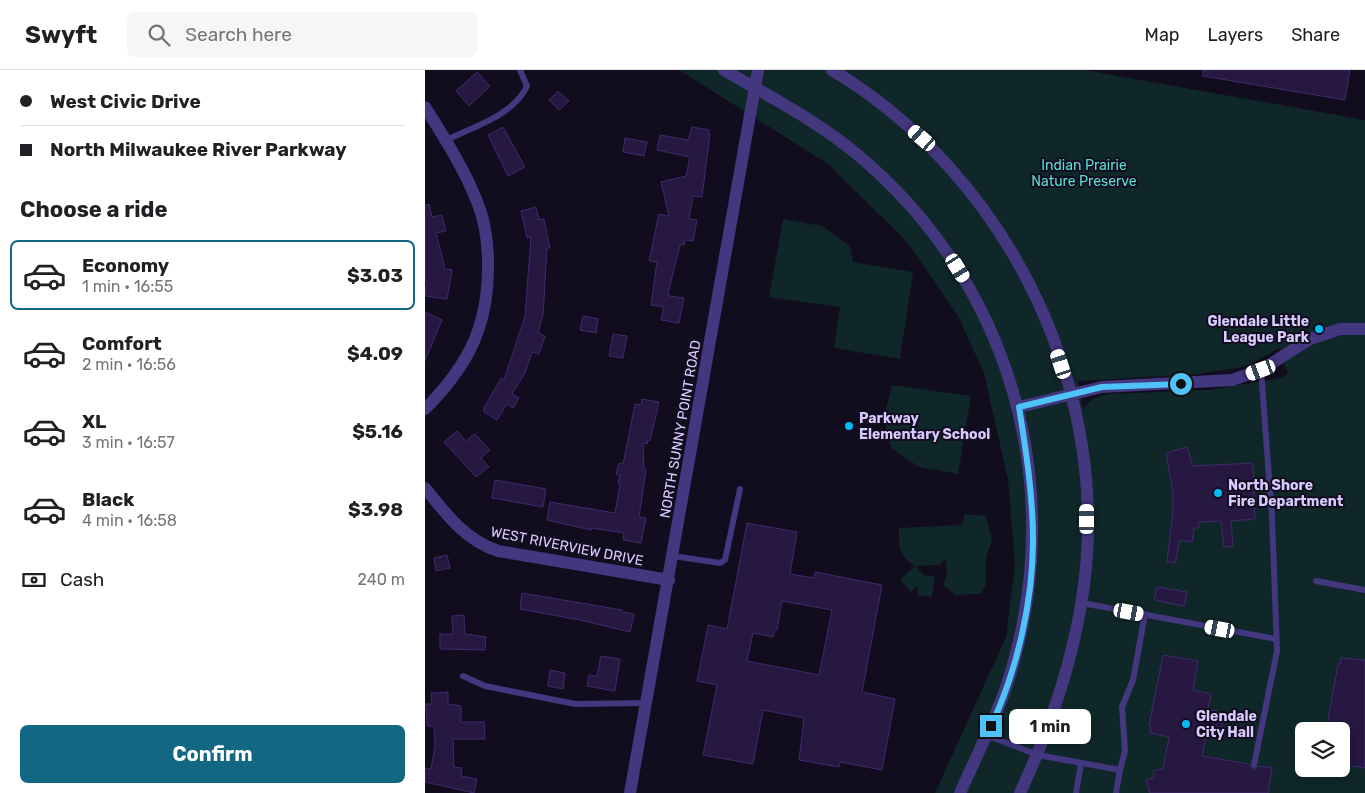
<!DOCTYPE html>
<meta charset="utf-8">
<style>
body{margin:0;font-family:Rubik,sans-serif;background:#f6f6f6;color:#202124;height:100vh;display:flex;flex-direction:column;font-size:19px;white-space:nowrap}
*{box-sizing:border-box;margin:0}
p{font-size:16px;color:#757577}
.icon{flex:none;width:28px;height:28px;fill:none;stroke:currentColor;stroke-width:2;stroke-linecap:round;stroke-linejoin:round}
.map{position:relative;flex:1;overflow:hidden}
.sheet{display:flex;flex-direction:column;background:#fff;width:425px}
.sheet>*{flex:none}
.banner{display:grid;align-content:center;height:110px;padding:0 20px;background:#fff}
.tools{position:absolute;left:870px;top:652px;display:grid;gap:10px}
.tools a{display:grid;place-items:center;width:55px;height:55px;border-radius:8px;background:#fff;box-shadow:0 2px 8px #0003;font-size:25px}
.end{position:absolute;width:22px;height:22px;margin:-11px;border:6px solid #4fc3f7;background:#111;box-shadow:0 0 0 2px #111}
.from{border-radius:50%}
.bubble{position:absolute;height:35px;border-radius:8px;background:#fff;box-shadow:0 2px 8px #0003;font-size:16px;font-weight:700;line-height:35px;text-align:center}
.car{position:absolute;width:15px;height:30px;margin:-15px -8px;border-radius:6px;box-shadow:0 0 4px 1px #0007;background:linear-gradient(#fff 24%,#345 0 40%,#fff 0 76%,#345 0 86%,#fff 0)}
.banner b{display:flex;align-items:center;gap:18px;height:48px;font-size:19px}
.banner b+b{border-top:1px solid #e0e0e0}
.banner i{width:12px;height:12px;background:#202124}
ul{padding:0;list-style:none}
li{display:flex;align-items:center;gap:15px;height:70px;margin:0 10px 8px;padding:0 10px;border:2px solid transparent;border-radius:8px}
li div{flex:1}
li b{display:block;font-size:19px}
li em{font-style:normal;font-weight:700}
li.selected{border-color:#126782}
li>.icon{width:45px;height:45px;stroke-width:1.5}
h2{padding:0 20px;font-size:22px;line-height:60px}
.pay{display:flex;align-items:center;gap:12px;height:55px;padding:0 20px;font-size:19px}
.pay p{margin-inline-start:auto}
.cta{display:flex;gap:10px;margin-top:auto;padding:10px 20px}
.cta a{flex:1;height:58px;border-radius:8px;background:#126782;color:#fff;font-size:20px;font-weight:700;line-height:58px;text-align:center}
header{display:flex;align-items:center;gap:30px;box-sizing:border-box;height:70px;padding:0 25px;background:#fff;border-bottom:1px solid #e0e0e0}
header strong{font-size:24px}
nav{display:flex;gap:28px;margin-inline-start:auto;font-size:18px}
.search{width:350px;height:45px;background:#f6f6f6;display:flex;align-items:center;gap:12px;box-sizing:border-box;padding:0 18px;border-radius:8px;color:#757577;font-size:19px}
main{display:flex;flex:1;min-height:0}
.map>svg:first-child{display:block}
.green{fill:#0f2729;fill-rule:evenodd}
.building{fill:#261840;stroke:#402a6d;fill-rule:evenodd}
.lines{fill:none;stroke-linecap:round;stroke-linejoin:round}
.service{stroke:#43377f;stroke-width:6}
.minor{stroke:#43377f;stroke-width:12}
.tertiary{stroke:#43377f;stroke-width:12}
.route{stroke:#4fc3f7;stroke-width:6}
.poi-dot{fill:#00bcf6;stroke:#120c1f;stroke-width:2}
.labels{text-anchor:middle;stroke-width:4;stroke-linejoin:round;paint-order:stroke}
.park-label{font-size:14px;fill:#57dfcf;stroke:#120c1f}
.poi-label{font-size:14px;font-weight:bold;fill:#d8cbff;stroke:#120c1f;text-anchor:start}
.street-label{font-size:14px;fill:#d8cbff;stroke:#120c1f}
</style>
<header>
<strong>Swyft</strong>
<div class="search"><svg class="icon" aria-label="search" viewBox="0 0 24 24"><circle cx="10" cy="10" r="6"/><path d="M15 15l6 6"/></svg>Search here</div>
<nav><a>Map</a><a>Layers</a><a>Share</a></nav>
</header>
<main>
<section class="sheet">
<div class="banner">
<b><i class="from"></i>West Civic Drive</b>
<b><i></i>North Milwaukee River Parkway</b>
</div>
<h2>Choose a ride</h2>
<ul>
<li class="selected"><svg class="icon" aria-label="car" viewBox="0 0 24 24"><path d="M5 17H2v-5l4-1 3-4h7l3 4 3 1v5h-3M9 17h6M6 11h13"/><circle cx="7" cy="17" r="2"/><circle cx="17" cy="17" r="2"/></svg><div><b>Economy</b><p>1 min · 16:55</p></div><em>$3.03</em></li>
<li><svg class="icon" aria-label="car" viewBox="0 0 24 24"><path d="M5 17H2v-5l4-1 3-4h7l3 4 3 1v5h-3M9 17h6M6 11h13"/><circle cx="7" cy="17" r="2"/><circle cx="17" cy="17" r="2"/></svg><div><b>Comfort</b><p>2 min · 16:56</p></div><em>$4.09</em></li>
<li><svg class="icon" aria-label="car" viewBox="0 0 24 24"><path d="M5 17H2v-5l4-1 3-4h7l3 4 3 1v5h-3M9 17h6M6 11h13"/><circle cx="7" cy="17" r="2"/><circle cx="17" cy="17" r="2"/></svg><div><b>XL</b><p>3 min · 16:57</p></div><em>$5.16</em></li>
<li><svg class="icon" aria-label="car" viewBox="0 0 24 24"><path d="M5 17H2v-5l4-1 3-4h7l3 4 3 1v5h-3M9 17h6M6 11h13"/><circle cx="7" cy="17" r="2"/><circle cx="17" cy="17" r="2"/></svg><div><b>Black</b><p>4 min · 16:58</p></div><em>$3.98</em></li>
</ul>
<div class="pay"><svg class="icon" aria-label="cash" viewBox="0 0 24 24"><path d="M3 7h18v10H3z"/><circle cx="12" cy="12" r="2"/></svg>Cash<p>240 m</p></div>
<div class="cta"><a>Confirm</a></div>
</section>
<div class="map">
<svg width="940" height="723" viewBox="0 0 940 723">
<rect width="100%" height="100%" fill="#120c1f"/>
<g class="green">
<path d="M254 0H660L940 50V723H510L581 567 590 494 583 410 559 303 533 246 482 172 403 94ZM854 278 863 304 855 308 783 320 681 324 668 329 658 339 653 311 774 304 823 296ZM879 661H916V699H879Z"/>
<path d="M358 149 397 156 425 176 428 192 488 202 475 289 409 278 415 237 344 227Z"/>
<path d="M467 315 546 326 533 404 494 397 466 378 459 348Z"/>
<path d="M540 444 561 446 567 471 561 487V516L555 524 531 525 518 515 522 505 521 489 514 495 491 496 499 505 510 506 507 527 492 525 493 515 486 522 475 510 490 496C473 485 474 477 474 458L537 455Z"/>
</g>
<g class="building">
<path d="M778 0H925L920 30 778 6Z"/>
<path d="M52 2 65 16 44 36 31 21Z"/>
<path d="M133 21 144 31 134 40 124 30Z"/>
<path d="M78 57 100 97 83 106 63 65Z"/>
<path d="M267 57 284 60 283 64H285L277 127 268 126 264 149 272 150 268 171 260 170 259 175H255L243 223 244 226 259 228 254 253 236 250 239 237 226 235 232 192 224 191 234 144 244 146 236 112 261 106 265 87 232 80 235 65 263 70Z"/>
<path d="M200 68 222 72 219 86 198 82Z"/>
<path d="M4 134 7 147 17 145 21 161 11 163 20 199 27 200 22 229 0 226 2 211H0V135Z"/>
<path d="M111 137 114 150 119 149 125 178H122L118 245 113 263 120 266 114 284 107 282 100 303 87 324 94 328 88 338 82 334 72 350 59 342V338L76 308 79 310 100 246 106 167 102 168 96 141Z"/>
<path d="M0 242 17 250 0 291Z"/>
<path d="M158 246 173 249 171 263 155 260Z"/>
<path d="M188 264 202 266 198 288 184 286Z"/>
<path d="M217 329 234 332 225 371 223 370 222 374 218 373 219 399 221 400 214 447 221 448 216 473 198 470 199 463 166 458V460L122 450 125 432 190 443 195 414H193L195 405 191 404 194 393 198 394 210 334 216 335Z"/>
<path d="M32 361 41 371 50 364 65 380 56 388 64 397 51 407 19 372Z"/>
<path d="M762 377 768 396 828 393 830 449 806 451 808 476 799 477 796 451 773 452 774 458H769L767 472 755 470 750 493 742 492 748 442V422L741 383Z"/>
<path d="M70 410 121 419 118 437 67 428Z"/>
<path d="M322 453 372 462 365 504 389 508 390 502 457 515 437 622 470 629 457 700 415 692 414 697 374 690 379 648 338 640 328 694 278 685 292 615 272 611 283 555 302 559ZM357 531 407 540 394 605 322 591 328 563 348 567 350 559 352 560Z"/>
<path d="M22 485 25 498 11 501 9 488Z"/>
<path d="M732 517 762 522 759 536 729 530Z"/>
<path d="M97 523 197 540V542L209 544 205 562 155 550 95 539Z"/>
<path d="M39 545 40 564 61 567 60 580 15 579V564H28L27 546Z"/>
<path d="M738 585 773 591 768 620 786 624 783 639 792 641V644L798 652 796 659 787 667 781 666 777 686 824 694 828 700 834 696 847 698 843 723H725L721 710 728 708 729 701 738 698 744 667 725 663 726 656 724 655Z"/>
<path d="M176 586 195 589 190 621 162 616 164 605 172 606Z"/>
<path d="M916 588 940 590V698L916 694 918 678H916V661H901L913 594H915Z"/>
<path d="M125 600 140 603 138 619 123 616Z"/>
<path d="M23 622V634L36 636V652H59L60 669H28L29 697 37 698 36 706 52 709 49 723 0 712V698L6 699 10 676 9 656H2L1 634H7L6 623Z"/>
</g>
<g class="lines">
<g class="service">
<path d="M21 70C48 57 89 45 102 16L95 0"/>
<path d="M248 486 295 493 300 490 315 419"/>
<path d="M891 511 940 520"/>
<path d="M657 533 851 569"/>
<path d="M38 606 60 616 150 634 222 633"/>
<path d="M561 665 613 685 695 700 691 723"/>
<path d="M829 695 852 581 847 447 836 300"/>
<path d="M695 700 700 681 697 637 708 610 720 544"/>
<path d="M651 723 656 694"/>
</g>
<g class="minor">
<path d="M0 37C19 67 40 100 53 134 67 170 66 224 53 261 43 290 22 317 0 339"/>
<path d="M594 337 677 317 807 310 836 300 885 269 915 259H940"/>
<path d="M0 418C21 444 40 470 73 481L244 510"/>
<path d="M205 723 333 0"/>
</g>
<g class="tertiary">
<path d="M299 0C345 27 393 51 434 86 582 210 640 406 589 591 577 637 554 680 535 723"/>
<path d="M407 0C586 107 692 328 656 535 645 600 623 663 595 723"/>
</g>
</g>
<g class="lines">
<path class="route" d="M566 656C592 601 608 531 608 470 608 425 601 381 594 337L677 317 756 314"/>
</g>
<g class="poi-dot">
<circle cx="894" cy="259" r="5"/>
<circle cx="424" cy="356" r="5"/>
<circle cx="793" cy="423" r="5"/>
<circle cx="761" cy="654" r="5"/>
</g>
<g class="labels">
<g class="park-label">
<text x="659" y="100">Indian Prairie<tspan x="659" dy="16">Nature Preserve</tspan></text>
</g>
<g class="poi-label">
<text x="884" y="256" text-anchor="end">Glendale Little<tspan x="884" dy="16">League Park</tspan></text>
<text x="434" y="353">Parkway<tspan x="434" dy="16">Elementary School</tspan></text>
<text x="803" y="420">North Shore<tspan x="803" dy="16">Fire Department</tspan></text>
<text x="771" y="651">Glendale<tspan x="771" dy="16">City Hall</tspan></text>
</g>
<g class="street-label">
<text transform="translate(255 359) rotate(-80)" y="5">NORTH SUNNY POINT ROAD</text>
<text transform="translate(142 476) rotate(11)" y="5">WEST RIVERVIEW DRIVE</text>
</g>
</g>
</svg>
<div class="tools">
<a><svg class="icon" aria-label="layers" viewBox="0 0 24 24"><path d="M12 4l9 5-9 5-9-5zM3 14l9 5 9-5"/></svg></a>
</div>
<i class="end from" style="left:756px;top:314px"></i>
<i class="end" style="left:566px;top:656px"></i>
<div class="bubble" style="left:584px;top:639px;width:82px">1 min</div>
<i class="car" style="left:497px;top:68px;rotate:311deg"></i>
<i class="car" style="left:533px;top:198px;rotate:148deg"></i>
<i class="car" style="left:636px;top:294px;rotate:342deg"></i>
<i class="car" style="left:836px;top:300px;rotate:250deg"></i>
<i class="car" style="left:662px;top:449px;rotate:0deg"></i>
<i class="car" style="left:704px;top:542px;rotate:100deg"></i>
<i class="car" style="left:795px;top:559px;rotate:281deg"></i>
</div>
</main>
